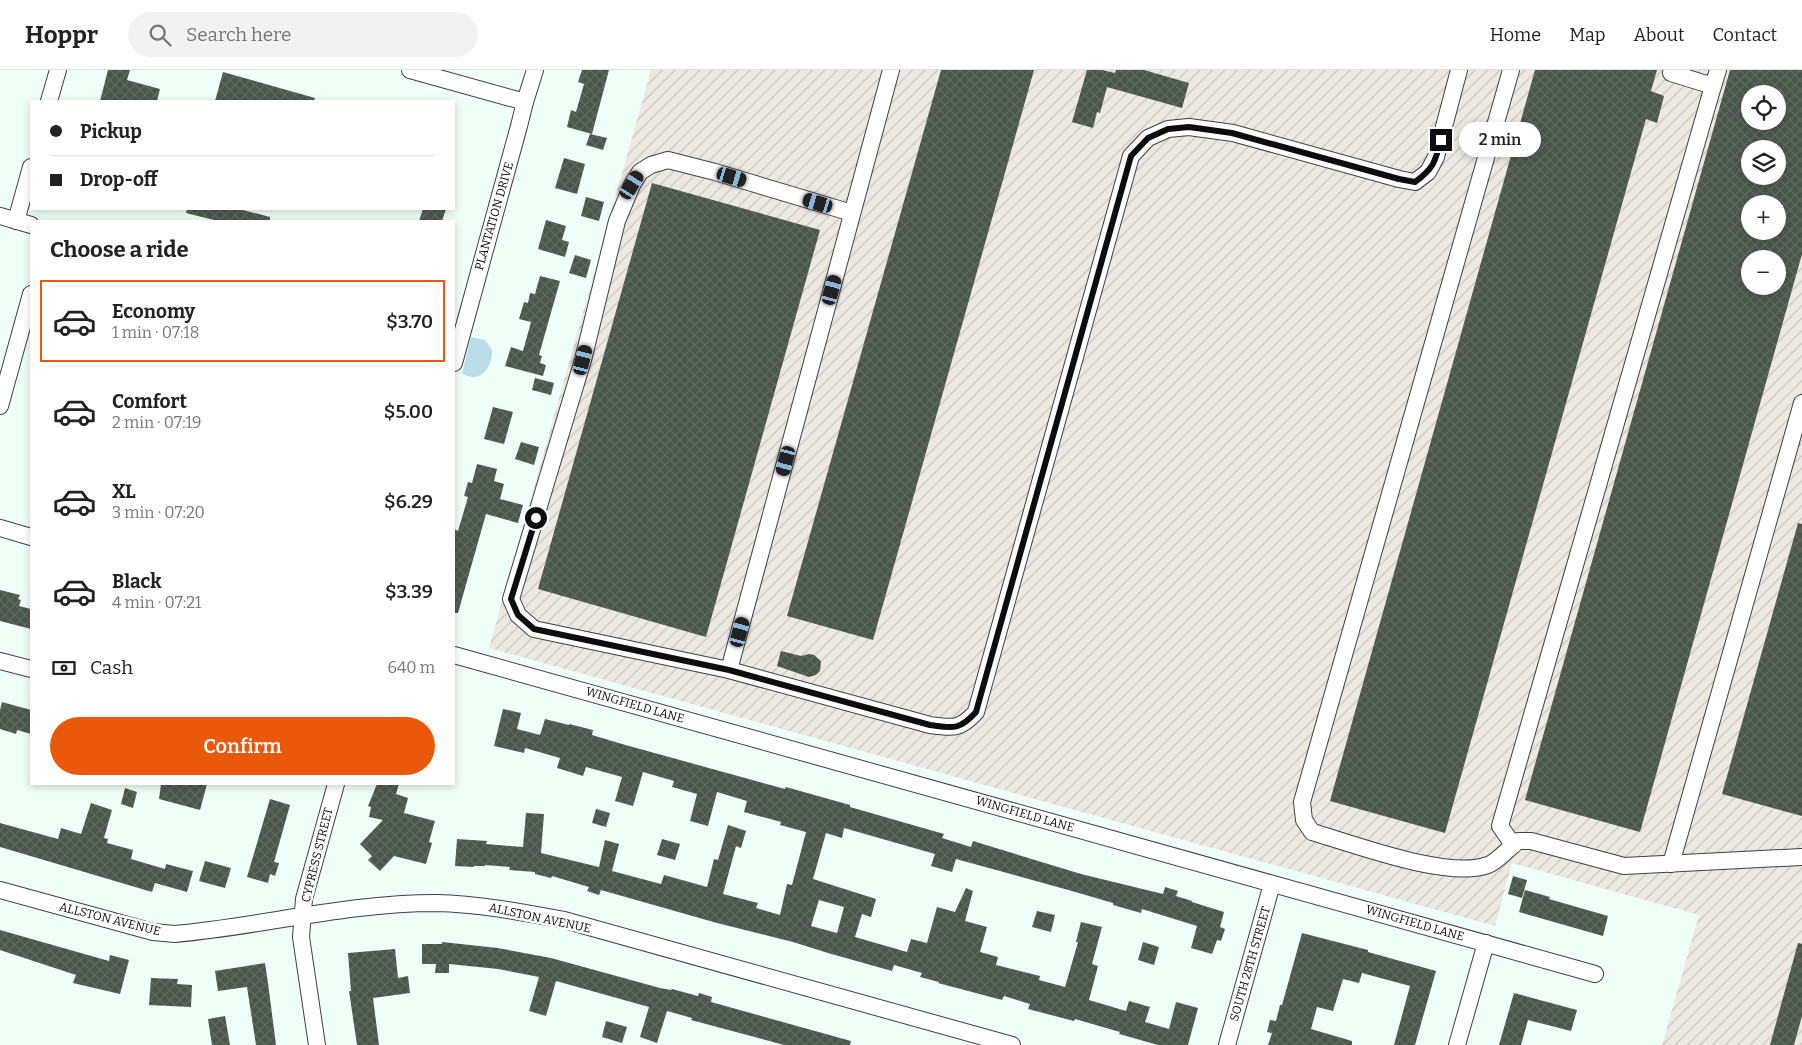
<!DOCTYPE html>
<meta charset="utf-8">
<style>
body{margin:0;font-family:Bitter,serif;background:#f2f2f2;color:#222;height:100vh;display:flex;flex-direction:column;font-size:19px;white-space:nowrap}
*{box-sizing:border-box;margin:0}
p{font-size:16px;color:#767676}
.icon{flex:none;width:28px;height:28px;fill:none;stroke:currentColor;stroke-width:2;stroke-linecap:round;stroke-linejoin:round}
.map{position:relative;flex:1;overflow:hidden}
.side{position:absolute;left:30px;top:150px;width:425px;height:565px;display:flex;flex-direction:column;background:#fff;border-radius:0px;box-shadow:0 2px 8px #0003}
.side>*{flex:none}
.guide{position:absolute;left:30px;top:30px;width:425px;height:110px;border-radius:0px;box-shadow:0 2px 8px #0003;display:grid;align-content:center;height:110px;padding:0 20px;background:#fff}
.controls{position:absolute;left:1741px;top:15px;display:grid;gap:10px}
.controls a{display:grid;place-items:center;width:45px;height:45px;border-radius:50%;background:#fff;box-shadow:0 2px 8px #0003;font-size:25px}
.end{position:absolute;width:22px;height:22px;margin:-11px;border:6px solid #0d0d0d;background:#fff;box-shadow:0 0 0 2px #fff}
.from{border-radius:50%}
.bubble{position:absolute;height:35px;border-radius:18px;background:#fff;box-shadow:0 2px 8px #0003;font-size:16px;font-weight:600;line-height:35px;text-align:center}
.car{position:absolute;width:15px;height:30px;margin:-15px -8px;border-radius:6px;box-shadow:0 0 4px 1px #0007;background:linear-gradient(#222 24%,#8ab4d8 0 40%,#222 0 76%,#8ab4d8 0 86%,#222 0)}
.guide b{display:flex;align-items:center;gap:18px;height:48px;font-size:19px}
.guide b+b{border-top:1px solid #e0e0e0}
.guide i{width:12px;height:12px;background:#222}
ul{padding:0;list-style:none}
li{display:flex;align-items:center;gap:15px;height:82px;margin:0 10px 8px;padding:0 10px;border:2px solid transparent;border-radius:0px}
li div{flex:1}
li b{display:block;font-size:19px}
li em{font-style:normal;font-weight:600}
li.current{border-color:#ea580c}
li>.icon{width:45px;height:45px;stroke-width:1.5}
h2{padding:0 20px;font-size:22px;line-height:60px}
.pay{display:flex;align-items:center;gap:12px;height:55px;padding:0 20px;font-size:19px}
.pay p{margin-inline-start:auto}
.primary-button{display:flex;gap:10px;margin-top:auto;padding:10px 20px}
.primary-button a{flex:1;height:58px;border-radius:30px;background:#ea580c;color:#fff;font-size:20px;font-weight:600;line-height:58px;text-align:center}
header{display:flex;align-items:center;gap:30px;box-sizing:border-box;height:70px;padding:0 25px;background:#fff;border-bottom:1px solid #e0e0e0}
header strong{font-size:24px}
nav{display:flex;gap:28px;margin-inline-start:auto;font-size:18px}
.search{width:350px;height:45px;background:#f2f2f2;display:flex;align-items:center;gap:12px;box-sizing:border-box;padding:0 18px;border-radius:28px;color:#767676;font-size:19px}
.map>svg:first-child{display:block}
.industrial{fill:url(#industrial-furrows);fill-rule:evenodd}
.grass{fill:#badee7}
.building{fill:url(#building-cross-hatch);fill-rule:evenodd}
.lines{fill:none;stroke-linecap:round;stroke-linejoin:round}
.minor-casing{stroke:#404040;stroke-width:18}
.minor{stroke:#fff;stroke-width:16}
.route{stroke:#0d0d0d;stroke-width:6}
.labels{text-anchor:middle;stroke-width:5;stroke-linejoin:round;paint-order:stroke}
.street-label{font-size:12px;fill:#0d0d0d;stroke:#fff}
</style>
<header>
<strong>Hoppr</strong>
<div class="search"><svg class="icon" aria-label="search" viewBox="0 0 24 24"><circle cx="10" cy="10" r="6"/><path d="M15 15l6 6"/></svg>Search here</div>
<nav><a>Home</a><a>Map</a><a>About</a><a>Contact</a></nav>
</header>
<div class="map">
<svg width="1802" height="975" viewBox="0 0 1802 975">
<defs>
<pattern id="industrial-furrows" width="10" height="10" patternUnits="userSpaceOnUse" patternTransform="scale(1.25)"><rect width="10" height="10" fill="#ece8e2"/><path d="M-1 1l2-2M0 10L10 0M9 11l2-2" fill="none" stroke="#c9c6c1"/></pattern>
<pattern id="building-cross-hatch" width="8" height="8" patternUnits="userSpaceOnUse" patternTransform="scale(1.25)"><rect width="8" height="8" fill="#4a564c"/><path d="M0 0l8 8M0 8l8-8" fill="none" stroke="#606961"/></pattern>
</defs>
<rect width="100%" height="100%" fill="#effef7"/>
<path class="industrial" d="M651 0H1802V975H1662L1699 845 1512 793 1495 856 489 578ZM1750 24H1778V51H1750ZM1750 79H1778V106H1750ZM1750 134H1778V161H1750ZM1750 189H1778V216H1750Z"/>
<path class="grass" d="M471 267 485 270 492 280C493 298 479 315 462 303Z"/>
<g class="building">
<path d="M108 0H130L127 10 160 19 157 31H100Z"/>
<path d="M582 0H609L592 64 567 57 571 40 576 42 584 14 578 12Z"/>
<path d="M941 0H1034L873 570 787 546Z"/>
<path d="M1087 0H1102L1115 3 1116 0H1144L1189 13 1182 38 1107 17 1100 43 1097 42 1093 58 1072 52Z"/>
<path d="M1535 0H1657L1651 21 1664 26 1657 53 1646 49 1445 763 1330 731Z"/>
<path d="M1730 0H1802V184L1640 762 1525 730ZM1750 24H1778V51H1750ZM1750 79H1778V106H1750ZM1750 134H1778V161H1750ZM1750 189H1778V216H1750Z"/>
<path d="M223 2 315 28 314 31H215Z"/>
<path d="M590 64 607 68 603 80 586 75Z"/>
<path d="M564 88 585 94 577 124 555 118Z"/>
<path d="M652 113 820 160 706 567 538 519Z"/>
<path d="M586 127 604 132 599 151 581 146Z"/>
<path d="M187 139H239L270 147V151H218L186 143Z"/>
<path d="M423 139H446L442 151H419Z"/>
<path d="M546 150 566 156 562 170 569 172 565 187 538 179Z"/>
<path d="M575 185 591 190 586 208 569 203Z"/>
<path d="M540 206 560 211 539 285 542 286 540 293 546 295 543 306 505 296 511 277 523 281 531 252 519 249 524 232 528 233 530 223 535 224Z"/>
<path d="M535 308 554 313 551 325 532 320Z"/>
<path d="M493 337 513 342 504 374 484 369Z"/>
<path d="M521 372 539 377 534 395 515 389Z"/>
<path d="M477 394 497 399 494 411 504 414 500 429 523 435 518 453 486 444 458 543H454V459L458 461 468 427 464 426 468 412 472 413Z"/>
<path d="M1798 453 1802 454V746L1722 724Z"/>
<path d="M0 520 20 525 18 529 21 530 19 536 31 539V559L0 551Z"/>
<path d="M781 581 801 586 809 584 814 585 821 591 820 601 816 605 809 607 777 596Z"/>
<path d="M2 632 31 640V664L17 660 16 664 0 659V640Z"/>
<path d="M503 639 521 643 517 659 540 665 545 649 569 655V654L593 660 592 665 622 674 785 719 786 717 850 735V737L944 764 942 768 971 777 973 771 1081 804 1163 824 1165 817 1178 821 1176 826 1192 831V832L1224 842 1220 857 1225 859 1221 871 1217 870 1212 884 1191 878 1197 856 1142 839 1141 843 1113 835V833L1072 821 956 789 952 802 931 796 935 784 844 758 842 768 826 763 813 809 876 829 871 847 862 844 855 867 907 882 911 869 927 873 937 837 955 842 966 818 973 821 965 851 987 857 980 882 998 887 996 895 1040 906 1039 910 1065 917 1078 872H1076L1081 852 1102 857 1092 894 1098 896 1089 930 1126 941 1129 931 1150 937 1145 952 1169 959 1176 932 1198 938 1188 975H1158L1119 964 1120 962 1075 949 1074 951 1028 939 1030 934 1004 926 1002 930 938 913 939 912 920 907 922 903 894 895 892 901 828 883 793 872 717 853 601 820 599 825 587 821 589 817 552 806 551 808 535 804V802L509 800 510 797 485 795V796H474V797L455 796 457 769 487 771 486 774 523 777 526 743 544 744 541 783 599 797 605 770 619 774 612 801 661 814 664 805 707 817 714 789 718 790 728 755 746 761 741 778 736 776 723 824 758 833 756 838 780 845 787 814 792 815 806 762 780 755 781 752 744 742 747 731 717 722 708 756 690 751 697 724 672 717 674 711 643 702 633 736 615 731 622 707 586 697 583 706 557 698 560 688 525 678 524 683 494 676ZM819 830 844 837 837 863 811 856Z"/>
<path d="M161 714H207L200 740 159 729Z"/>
<path d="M377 714H399L396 724 408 728 404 743 435 751 429 772 432 773 426 794 394 786 380 801 368 790 372 786 360 774 383 750 369 747 371 737 368 736Z"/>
<path d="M125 718 137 722 133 738 121 734Z"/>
<path d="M270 729 290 735 274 792 279 793 275 806 270 804 268 813 247 807Z"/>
<path d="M91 733 112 740 104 768 108 769 107 773 133 780 131 789 165 799 166 794 193 801 187 822 155 813 152 822 0 777V753L58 769 61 758 81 764Z"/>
<path d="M596 739 610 743 606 757 592 753Z"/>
<path d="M662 769 680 774 675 790 657 785Z"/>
<path d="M205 791 231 798 225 818 199 811Z"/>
<path d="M1513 806 1527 810 1522 828 1508 824Z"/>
<path d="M1525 820 1550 827 1549 829 1608 846 1603 866 1519 842Z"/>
<path d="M1037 841 1055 845 1051 862 1032 857Z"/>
<path d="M0 860 109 891 110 885 129 890 120 924 73 913 76 905 0 880Z"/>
<path d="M1302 863 1368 880V882L1436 901 1415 975H1394L1410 916 1362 903 1359 913 1343 909 1333 941 1317 937 1311 959 1352 971V975H1268L1272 963 1267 962 1270 950 1276 951 1280 935H1282Z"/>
<path d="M442 872 498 878 551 888 660 918 671 920 672 919 698 926 699 923 712 927 711 932 851 971 850 975H784L691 950 692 948 667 941 657 973 640 967 649 937 556 911 546 946 529 941 539 907 498 899 449 894V903H435L436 894H422V874H442Z"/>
<path d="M1143 872 1159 877 1154 895 1138 890Z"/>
<path d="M1798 873 1802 874V946L1794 975H1770Z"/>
<path d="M395 879 398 908 408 906 410 923 373 928 379 975H357L349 921H351L348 883Z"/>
<path d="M265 893 268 913 276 975H256L247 917 218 921 215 901Z"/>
<path d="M151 908 178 909 177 914 192 915 191 937 149 935Z"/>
<path d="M1514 923 1577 940 1571 961 1528 950 1521 975H1499Z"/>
<path d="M225 946 230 975H212L208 949Z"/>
<path d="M606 951 627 957 622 973 602 967Z"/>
</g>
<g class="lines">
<defs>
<g id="minor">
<path d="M410 0 525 32"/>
<path d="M1511 0 1302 732 1304 750 1312 762C1354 774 1448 810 1488 795 1497 792 1510 777 1518 771H1531L1624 796 1802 787"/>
<path d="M1672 0 1671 3 1713 16 1718 0"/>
<path d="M49 31 58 0"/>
<path d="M852 143 715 102 668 90 651 95 640 102 632 115 617 151 583 290 511 529 518 545 534 559 729 600 891 0"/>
<path d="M0 146 31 155"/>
<path d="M16 151 31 97"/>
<path d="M454 293 519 56 525 32 535 0"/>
<path d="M0 336 31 224"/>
<path d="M0 458 31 467"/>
<path d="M454 585 1595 904"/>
<path d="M0 591 31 599"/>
<path d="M729 600 930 655C952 658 960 660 976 642L1131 86 1148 68 1168 59 1189 57 1233 63 1399 109 1415 112 1428 102 1436 87 1459 0"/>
<path d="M1513 775 1500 756 1713 16"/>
<path d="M1671 794 1802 333"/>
<path d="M0 820 153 862 175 864C262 856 348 833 436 833 479 834 521 842 564 850L1012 975"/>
<path d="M317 975 301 867 304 829 336 714"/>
<path d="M1227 975 1272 814"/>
<path d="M1457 975 1486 873"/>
</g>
</defs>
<use href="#minor" class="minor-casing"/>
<use href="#minor" class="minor"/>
</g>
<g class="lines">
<path class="route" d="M536 448 511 529 518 545 534 559 729 600 930 655C952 658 959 661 976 642L1131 86 1148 68 1168 59 1189 57 1232 63 1399 109 1415 112C1434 98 1435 92 1441 70"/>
</g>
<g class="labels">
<g class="street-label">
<text transform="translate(494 146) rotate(-74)" y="4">PLANTATION DRIVE</text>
<text transform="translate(635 635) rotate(16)" y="4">WINGFIELD LANE</text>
<text transform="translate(1025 744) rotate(16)" y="4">WINGFIELD LANE</text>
<text transform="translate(317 785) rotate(-76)" y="4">CYPRESS STREET</text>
<text transform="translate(540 848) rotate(12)" y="4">ALLSTON AVENUE</text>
<text transform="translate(110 849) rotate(14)" y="4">ALLSTON AVENUE</text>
<text transform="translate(1415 853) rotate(16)" y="4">WINGFIELD LANE</text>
<text transform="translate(1250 894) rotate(-74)" y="4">SOUTH 28TH STREET</text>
</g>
</g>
</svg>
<div class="controls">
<a><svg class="icon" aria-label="locate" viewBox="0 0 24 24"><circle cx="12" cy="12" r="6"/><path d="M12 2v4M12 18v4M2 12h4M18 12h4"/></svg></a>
<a><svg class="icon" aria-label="layers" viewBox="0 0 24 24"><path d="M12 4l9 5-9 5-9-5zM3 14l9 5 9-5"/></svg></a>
<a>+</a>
<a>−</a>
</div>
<i class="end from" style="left:536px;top:448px"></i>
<i class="end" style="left:1441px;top:70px"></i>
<div class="bubble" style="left:1459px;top:52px;width:82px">2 min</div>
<i class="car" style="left:732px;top:107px;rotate:107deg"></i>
<i class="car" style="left:632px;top:115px;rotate:32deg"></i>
<i class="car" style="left:818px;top:133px;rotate:287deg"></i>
<i class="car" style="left:832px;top:220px;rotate:15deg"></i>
<i class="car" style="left:583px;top:290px;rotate:14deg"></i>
<i class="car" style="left:786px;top:391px;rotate:195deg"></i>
<i class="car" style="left:740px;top:562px;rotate:15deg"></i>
<div class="guide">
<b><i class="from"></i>Pickup</b>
<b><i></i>Drop-off</b>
</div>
<section class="side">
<h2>Choose a ride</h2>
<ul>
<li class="current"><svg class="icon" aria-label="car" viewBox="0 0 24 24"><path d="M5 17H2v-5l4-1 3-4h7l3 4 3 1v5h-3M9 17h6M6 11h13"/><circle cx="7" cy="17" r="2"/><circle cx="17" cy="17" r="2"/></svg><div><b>Economy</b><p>1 min · 07:18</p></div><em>$3.70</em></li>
<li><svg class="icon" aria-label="car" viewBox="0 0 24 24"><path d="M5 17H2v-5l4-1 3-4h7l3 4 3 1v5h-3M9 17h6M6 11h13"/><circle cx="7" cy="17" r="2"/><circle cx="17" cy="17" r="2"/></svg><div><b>Comfort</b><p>2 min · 07:19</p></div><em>$5.00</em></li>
<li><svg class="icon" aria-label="car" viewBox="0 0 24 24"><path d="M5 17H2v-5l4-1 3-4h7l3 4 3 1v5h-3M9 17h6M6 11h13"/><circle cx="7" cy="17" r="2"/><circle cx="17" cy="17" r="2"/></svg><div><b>XL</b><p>3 min · 07:20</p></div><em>$6.29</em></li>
<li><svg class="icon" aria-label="car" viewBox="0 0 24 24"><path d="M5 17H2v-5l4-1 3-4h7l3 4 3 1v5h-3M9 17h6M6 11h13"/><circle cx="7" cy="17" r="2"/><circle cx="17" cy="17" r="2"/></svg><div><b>Black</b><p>4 min · 07:21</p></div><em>$3.39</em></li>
</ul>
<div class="pay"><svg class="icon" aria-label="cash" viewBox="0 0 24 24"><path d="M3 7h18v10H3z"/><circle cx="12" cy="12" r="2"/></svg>Cash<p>640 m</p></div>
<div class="primary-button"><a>Confirm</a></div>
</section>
</div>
